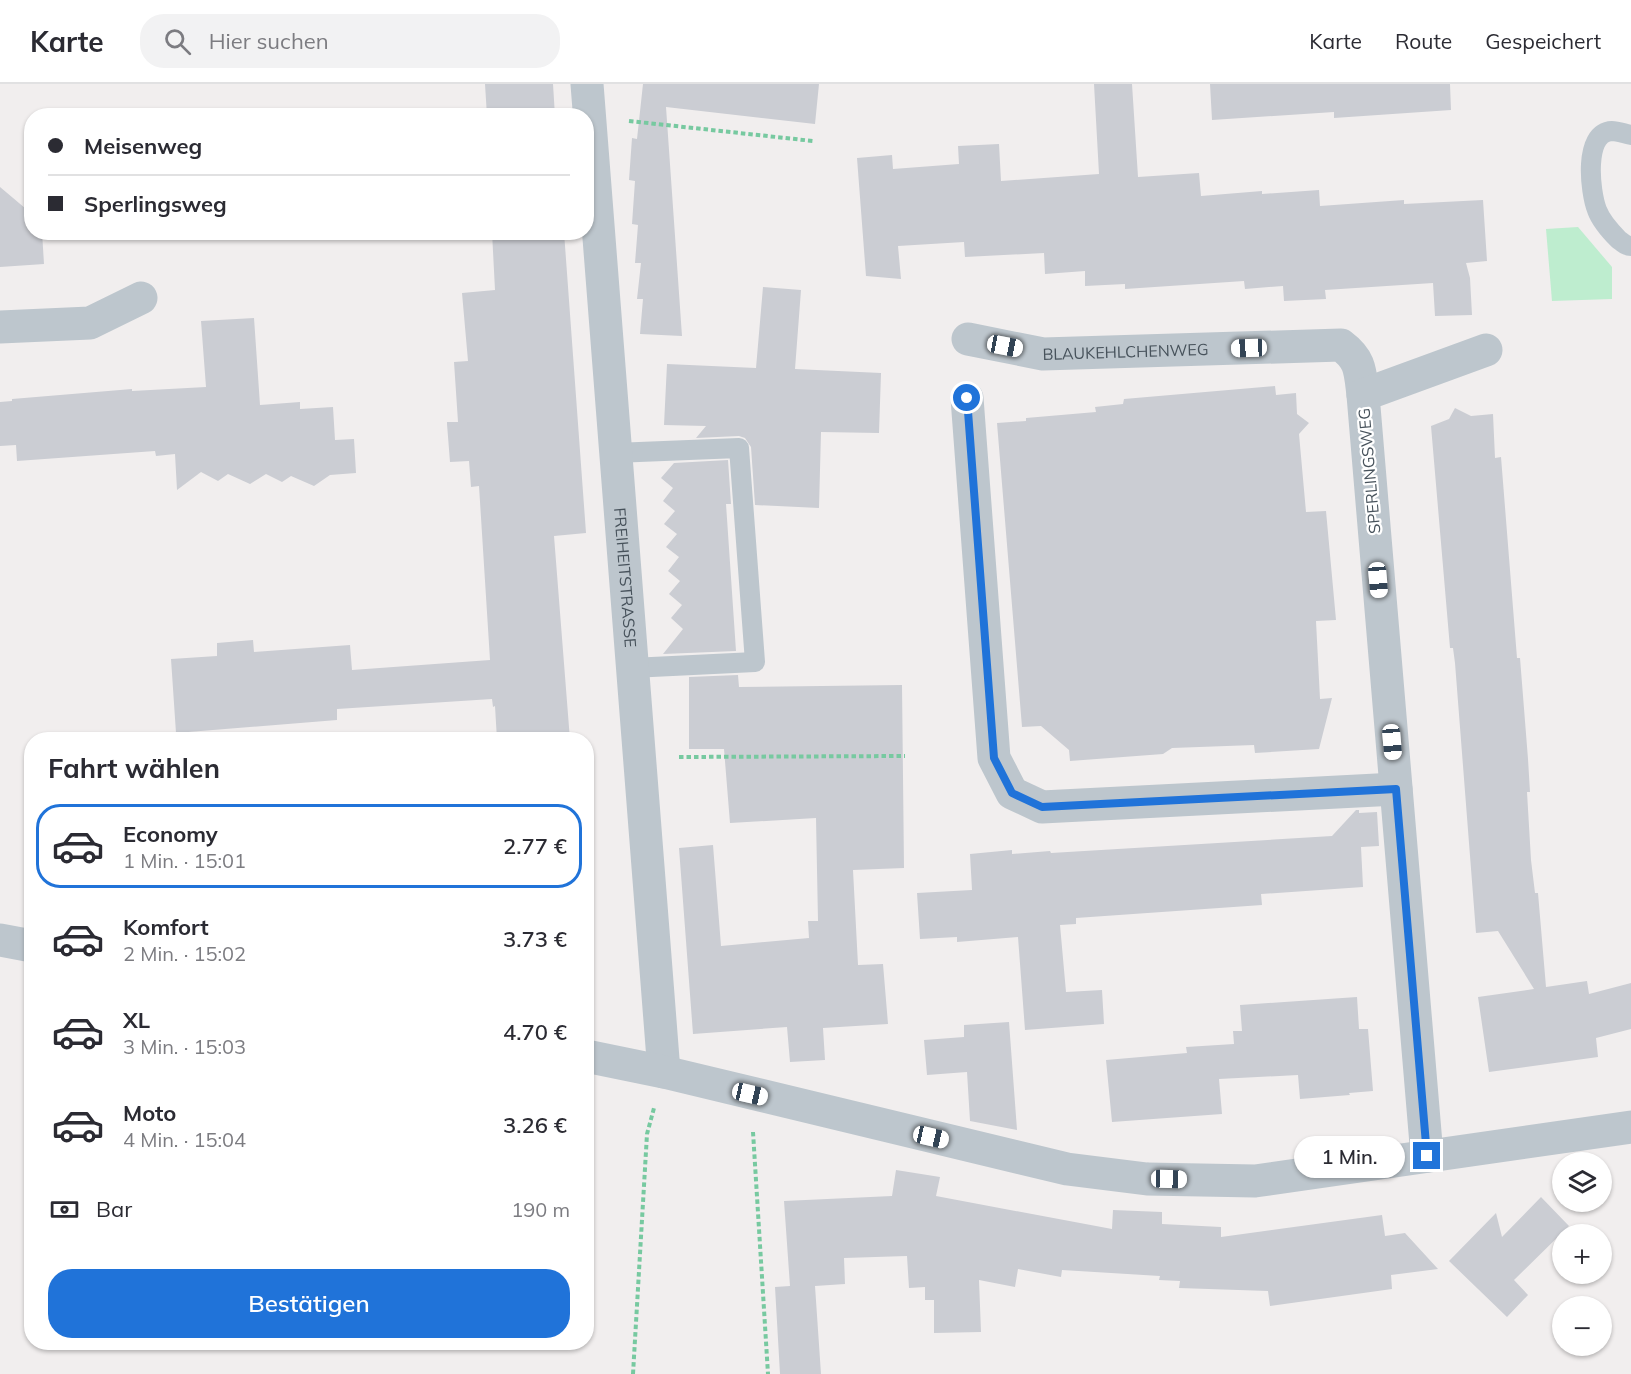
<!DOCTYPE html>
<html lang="de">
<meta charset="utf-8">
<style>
body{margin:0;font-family:Mulish,sans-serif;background:#f2f2f3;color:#2b2b33;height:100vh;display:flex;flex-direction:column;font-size:22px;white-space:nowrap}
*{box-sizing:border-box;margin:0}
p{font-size:20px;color:#7c7c81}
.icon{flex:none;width:33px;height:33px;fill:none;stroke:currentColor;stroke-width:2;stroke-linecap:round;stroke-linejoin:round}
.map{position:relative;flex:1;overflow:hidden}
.sheet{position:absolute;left:24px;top:648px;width:570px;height:618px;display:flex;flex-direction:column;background:#fff;border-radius:24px;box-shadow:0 2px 4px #0004}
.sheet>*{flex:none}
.top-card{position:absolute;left:24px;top:24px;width:570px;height:132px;border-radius:24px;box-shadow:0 2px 4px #0004;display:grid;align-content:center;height:132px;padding:0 24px;background:#fff}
.controls{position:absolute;left:1552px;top:1068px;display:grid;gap:12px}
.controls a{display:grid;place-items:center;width:60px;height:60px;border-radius:50%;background:#fff;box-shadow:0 2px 4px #0004;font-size:30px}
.end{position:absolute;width:27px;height:27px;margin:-14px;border:8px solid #2073d9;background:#fff;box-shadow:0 0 0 3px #fff}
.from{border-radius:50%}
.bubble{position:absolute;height:42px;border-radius:21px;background:#fff;box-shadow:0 2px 4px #0004;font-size:20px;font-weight:600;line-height:42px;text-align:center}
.car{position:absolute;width:18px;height:36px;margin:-18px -9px;border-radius:8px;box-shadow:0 0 4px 2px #0007;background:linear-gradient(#fff 24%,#345 0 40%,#fff 0 76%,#345 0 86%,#fff 0)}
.top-card b{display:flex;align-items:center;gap:21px;height:57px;font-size:22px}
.top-card b+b{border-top:2px solid #e1e1e2}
.top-card i{width:15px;height:15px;background:#2b2b33}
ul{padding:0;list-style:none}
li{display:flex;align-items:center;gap:18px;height:84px;margin:0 12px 9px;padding:0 12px;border:3px solid transparent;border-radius:24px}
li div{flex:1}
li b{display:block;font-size:22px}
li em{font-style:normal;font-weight:600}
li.selected{border-color:#2073d9}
li>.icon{width:54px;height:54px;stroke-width:1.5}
h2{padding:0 24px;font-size:27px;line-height:72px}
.pay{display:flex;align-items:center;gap:15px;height:66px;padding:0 24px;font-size:22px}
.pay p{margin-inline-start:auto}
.primary-button{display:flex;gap:12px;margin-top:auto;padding:12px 24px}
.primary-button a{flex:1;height:69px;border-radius:24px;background:#2073d9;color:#fff;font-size:24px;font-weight:600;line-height:69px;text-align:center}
header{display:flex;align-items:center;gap:36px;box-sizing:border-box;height:84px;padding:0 30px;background:#fff;border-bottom:2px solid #e1e1e2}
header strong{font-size:28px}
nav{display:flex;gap:33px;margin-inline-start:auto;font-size:21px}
.search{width:420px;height:54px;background:#f2f2f3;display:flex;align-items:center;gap:15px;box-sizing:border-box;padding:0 21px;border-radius:24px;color:#7c7c81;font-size:22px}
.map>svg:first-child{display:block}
.green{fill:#beedcf}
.building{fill:#cbcdd3}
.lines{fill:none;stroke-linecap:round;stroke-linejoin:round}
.path{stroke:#77c9a0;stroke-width:4;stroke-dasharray:4.5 3;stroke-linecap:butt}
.service{stroke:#bdc6cd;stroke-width:20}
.minor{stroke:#bdc6cd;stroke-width:33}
.route{stroke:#2073d9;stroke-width:8}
.labels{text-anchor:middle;stroke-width:4.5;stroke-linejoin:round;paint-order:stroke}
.street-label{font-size:16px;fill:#47525b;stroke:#fff}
</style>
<header>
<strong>Karte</strong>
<div class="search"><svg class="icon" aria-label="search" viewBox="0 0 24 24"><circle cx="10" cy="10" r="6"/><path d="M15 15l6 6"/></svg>Hier suchen</div>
<nav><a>Karte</a><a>Route</a><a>Gespeichert</a></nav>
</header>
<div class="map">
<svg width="1631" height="1290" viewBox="0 0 1631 1290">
<rect width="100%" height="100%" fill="#f1eeee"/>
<path class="green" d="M1578 143 1612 183V215L1552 217 1546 145Z"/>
<g class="building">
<path d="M485 0H553L555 32H487Z"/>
<path d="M643 0H819L815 40 666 23 682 252 640 250 643 215H637L641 179H635L638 141 632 140 635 97 629 96 632 54 637 55Z"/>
<path d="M1094 0H1132L1138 93 1199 89 1201 112 1262 107V110L1319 106 1320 122 1404 116V120L1483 116 1487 177 1466 179 1470 194 1472 231 1435 232 1433 199 1325 206 1326 215 1284 217 1283 202 1245 205 1244 197 1125 205V200L1085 202V187L1045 190 1044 169 965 173 964 158 898 162 901 195 866 192 857 74 892 71 893 85 959 80 958 62 999 60 1001 97 1099 90Z"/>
<path d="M1210 0H1450L1451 26 1334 34V28L1212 36Z"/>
<path d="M0 103 32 130V148H42L44 180 0 183Z"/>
<path d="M492 148H564L586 449 554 452 570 656H497L495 622 493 623 492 615 337 625V636L176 649 171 575 217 572V559L253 556 254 568 350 561 352 586 490 576 479 402 471 403 469 377 450 378 447 340V338H458L454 278 468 277 462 209 495 206Z"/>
<path d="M763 203 801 206 795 285 881 289 879 349 821 348 819 424 755 421 751 363 745 354 739 352 696 354 706 342 664 341 667 280 756 284Z"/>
<path d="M254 234 260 321 300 318V325L333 323 335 356 354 355 356 389 330 391 314 402 291 392 282 398 266 390 250 400 228 390 218 397 201 388 177 406 175 370 156 372 155 367 17 377 16 361 0 362V318L12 317V315L132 305V307L206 303 201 237Z"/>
<path d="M1275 302 1276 311 1296 309 1297 330 1309 339 1299 350 1306 428 1326 427 1336 536 1316 537 1320 615 1332 614 1319 665 1255 669 1254 661 1172 664 1163 670 1070 677 1069 666 1041 642 1022 643 997 339 1026 337V334L1096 328 1095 323 1123 320 1124 315Z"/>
<path d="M1455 324 1471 332 1493 330 1495 374 1501 373 1517 574H1520L1528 675 1530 708H1527L1531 776 1535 809H1538L1546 903 1587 897 1589 910 1631 899V945L1596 954 1598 973 1489 988 1478 913 1534 905 1498 847 1476 849 1455 579 1453 564H1450L1431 342 1449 335Z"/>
<path d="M728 376 731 420H726L736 567 663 570 683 545 671 534 682 521 669 510 680 497 668 487 679 473 666 463 677 450 664 440 675 427 663 417 673 404 661 394 674 379Z"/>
<path d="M738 591 739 603 902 601 904 784 853 786 858 881 883 880 888 940 823 944 825 976 790 978 787 943 693 950 679 764 713 761 721 862 809 854 808 837H818L816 734 730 739 724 665H689V593Z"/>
<path d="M1356 726H1359V729L1377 728 1379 762 1361 763 1363 803 1261 810 1262 821 1076 834V840L1060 841 1066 908 1102 906 1104 940 1025 946 1018 853 957 858V853L920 855 917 809 972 806 970 770 1012 766V770L1050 767 1051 769 1332 752Z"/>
<path d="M1357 913 1359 945H1368L1373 1007 1349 1009 1350 1011 1300 1015 1298 991 1219 995 1222 1030 1112 1038 1106 976 1187 969 1186 963 1234 960 1233 947H1242L1240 921Z"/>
<path d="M1009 938 1017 1046 970 1037 967 988 927 991 924 956 964 953V941Z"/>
<path d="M896 1086 940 1093 936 1112 1112 1145 1113 1126 1162 1128V1140L1221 1143V1153L1382 1131 1385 1152 1405 1149 1438 1185 1391 1191 1392 1205 1270 1222 1268 1207 1179 1204 1180 1197 1159 1196 1160 1192 1062 1186 1061 1193 1018 1185 1015 1203 979 1196 981 1248 934 1249V1216H925V1203L909 1204 907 1172 844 1174 845 1200 815 1202 821 1290H780L775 1203 790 1202 784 1117 892 1112Z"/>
<path d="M1541 1113 1569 1142 1514 1196 1528 1211 1507 1233 1449 1177 1496 1129 1502 1153Z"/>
</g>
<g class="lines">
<g class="path">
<path d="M629 37 813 57"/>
<path d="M679 673 905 672"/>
<path d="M753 1048 768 1290"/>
<path d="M633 1290 647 1050 654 1024"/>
</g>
<g class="service">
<path d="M1631 51C1625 50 1618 47 1612 47 1583 48 1590 108 1597 126 1601 137 1610 147 1619 156 1624 159 1625 162 1631 162"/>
<path d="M614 369 739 364 755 578 631 584"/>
</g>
<g class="minor">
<path id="s1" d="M587 0 664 988"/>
<path d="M0 243 90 239 141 214"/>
<path id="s2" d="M968 255 1043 270 1341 261C1361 276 1360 287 1363 311"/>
<path d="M967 314 994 674 1012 709 1042 723 1396 705"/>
<path d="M0 856 32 862"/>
<path d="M586 972 664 988 1067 1085 1147 1095 1255 1097 1631 1043"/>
<path d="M1427 1072 1363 311 1486 266"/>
</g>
</g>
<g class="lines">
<path class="route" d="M967 314 994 674 1012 709 1042 723 1396 705 1427 1072"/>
</g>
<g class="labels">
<g class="street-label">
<text dy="6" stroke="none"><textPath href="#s2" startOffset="159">BLAUKEHLCHENWEG</textPath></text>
<text transform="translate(1369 387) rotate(-95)" y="6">SPERLINGSWEG</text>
<text dy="6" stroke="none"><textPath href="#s1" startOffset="495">FREIHEITSTRASSE</textPath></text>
</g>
</g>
</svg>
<div class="controls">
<a><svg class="icon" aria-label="layers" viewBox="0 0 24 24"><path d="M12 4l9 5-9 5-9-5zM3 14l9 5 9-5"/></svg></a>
<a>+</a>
<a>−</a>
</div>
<i class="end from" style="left:967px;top:314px"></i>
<i class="end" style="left:1427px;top:1072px"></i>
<div class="bubble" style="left:1294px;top:1052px;width:111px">1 Min.</div>
<i class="car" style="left:1005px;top:262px;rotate:101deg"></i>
<i class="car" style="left:1249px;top:264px;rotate:268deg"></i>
<i class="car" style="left:1378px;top:496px;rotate:175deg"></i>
<i class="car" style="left:1392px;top:658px;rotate:175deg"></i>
<i class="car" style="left:750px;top:1010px;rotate:103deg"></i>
<i class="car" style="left:931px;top:1053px;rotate:103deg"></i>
<i class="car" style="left:1169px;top:1095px;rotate:91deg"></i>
<div class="top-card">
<b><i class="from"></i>Meisenweg</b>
<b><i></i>Sperlingsweg</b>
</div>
<section class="sheet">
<h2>Fahrt wählen</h2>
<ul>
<li class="selected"><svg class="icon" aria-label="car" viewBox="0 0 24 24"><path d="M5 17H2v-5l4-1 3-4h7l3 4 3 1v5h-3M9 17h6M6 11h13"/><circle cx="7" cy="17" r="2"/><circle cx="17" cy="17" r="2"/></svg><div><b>Economy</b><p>1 Min. · 15:01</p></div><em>2.77 €</em></li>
<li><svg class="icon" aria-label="car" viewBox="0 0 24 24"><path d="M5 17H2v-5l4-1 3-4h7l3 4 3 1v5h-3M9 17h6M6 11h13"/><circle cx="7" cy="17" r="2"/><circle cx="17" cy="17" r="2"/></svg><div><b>Komfort</b><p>2 Min. · 15:02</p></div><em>3.73 €</em></li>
<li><svg class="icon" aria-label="car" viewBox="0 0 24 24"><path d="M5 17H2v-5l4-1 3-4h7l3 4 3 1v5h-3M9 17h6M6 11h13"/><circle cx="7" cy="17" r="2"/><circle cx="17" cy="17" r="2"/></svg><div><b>XL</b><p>3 Min. · 15:03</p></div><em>4.70 €</em></li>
<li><svg class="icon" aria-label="car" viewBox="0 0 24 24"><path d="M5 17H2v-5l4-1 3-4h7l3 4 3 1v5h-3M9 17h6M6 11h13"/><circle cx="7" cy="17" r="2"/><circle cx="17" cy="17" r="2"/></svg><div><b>Moto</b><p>4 Min. · 15:04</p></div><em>3.26 €</em></li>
</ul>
<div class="pay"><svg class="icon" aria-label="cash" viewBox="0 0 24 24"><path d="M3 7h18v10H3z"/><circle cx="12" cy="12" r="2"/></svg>Bar<p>190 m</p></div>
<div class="primary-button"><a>Bestätigen</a></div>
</section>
</div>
